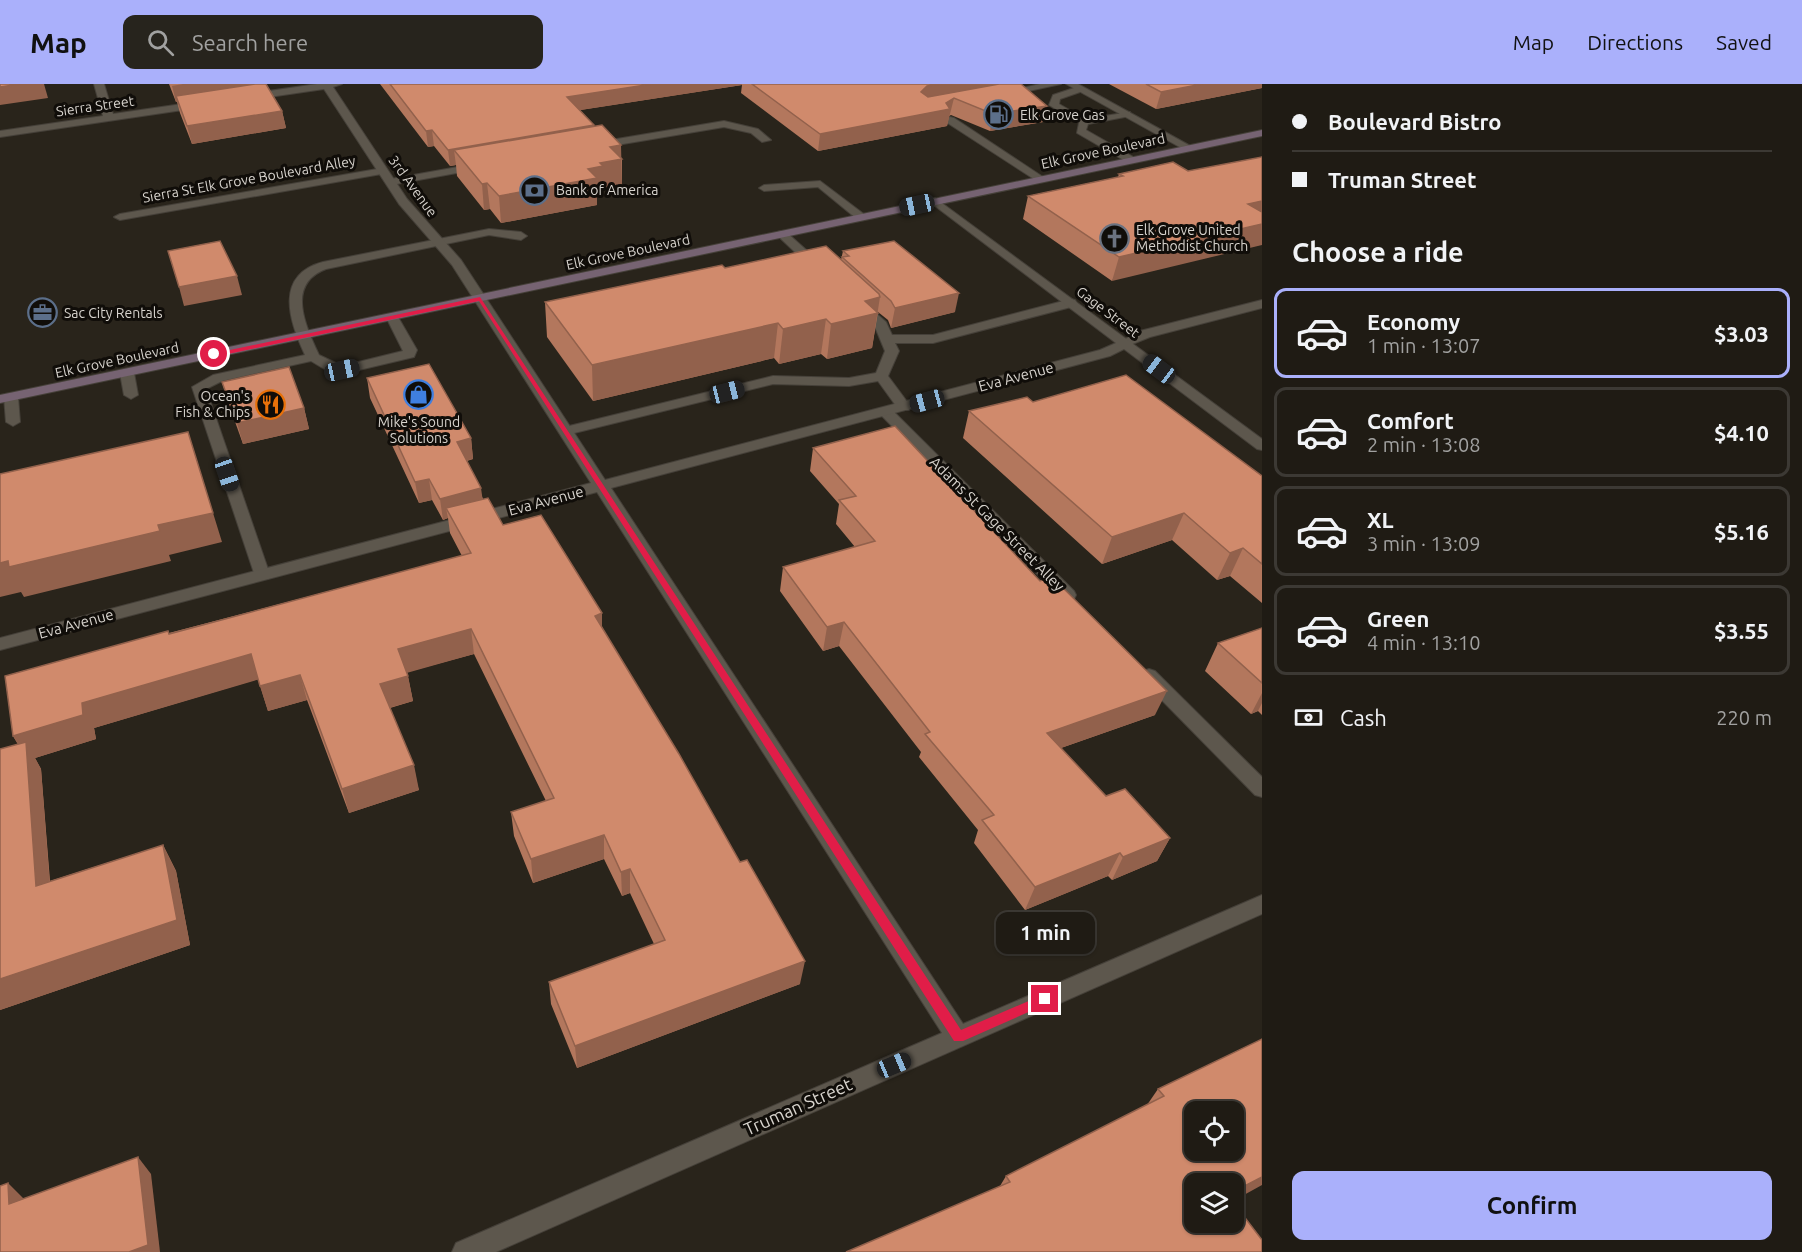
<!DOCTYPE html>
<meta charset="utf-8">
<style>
body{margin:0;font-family:Ubuntu,sans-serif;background:#27241d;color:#f1f3f6;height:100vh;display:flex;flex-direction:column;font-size:22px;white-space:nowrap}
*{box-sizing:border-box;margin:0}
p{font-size:20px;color:#a1a1a0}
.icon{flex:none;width:33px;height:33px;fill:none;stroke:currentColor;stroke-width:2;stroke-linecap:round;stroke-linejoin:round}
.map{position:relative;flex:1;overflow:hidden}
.panel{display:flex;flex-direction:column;background:#1f1b14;width:540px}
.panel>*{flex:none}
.banner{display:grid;align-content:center;height:132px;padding:0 30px;background:#1f1b14}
.buttons{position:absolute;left:1184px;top:1017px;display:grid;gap:12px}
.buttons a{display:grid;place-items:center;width:60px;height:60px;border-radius:12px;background:#1f1b14;box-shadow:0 2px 4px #0004,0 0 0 2px #3c3934;font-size:30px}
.end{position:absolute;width:27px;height:27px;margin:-14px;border:8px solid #e11d48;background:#fff;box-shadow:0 0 0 3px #fff}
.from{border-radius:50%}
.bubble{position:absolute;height:42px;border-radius:12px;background:#1f1b14;box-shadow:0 2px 4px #0004,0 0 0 2px #3c3934;font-size:20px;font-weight:700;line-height:42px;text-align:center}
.car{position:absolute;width:18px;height:36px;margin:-18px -9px;border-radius:8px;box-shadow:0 0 4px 2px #0007;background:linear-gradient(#222 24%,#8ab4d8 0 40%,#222 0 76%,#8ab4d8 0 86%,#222 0)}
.banner b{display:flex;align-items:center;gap:21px;height:57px;font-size:22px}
.banner b+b{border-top:2px solid #3c3934}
.banner i{width:15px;height:15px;background:#f1f3f6}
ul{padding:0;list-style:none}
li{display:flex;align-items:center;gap:18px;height:90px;margin:0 12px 9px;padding:0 18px;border:3px solid #3c3934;border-radius:12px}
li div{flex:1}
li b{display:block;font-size:22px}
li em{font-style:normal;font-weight:700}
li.on{border-color:#aab0fb}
li>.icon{width:54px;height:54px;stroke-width:1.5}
h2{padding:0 30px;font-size:27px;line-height:72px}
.pay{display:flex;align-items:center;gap:15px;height:66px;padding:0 30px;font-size:22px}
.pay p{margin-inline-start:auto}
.cta{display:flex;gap:12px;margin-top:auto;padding:12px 30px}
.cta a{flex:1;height:69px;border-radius:12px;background:#aab0fb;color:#111;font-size:24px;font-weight:700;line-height:69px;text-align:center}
header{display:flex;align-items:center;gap:36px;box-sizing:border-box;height:84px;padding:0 30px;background:#aab0fb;color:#111}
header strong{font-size:28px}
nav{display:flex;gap:33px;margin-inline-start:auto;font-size:21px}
.search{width:420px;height:54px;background:#27241d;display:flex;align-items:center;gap:15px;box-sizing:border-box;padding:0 21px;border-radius:12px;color:#a1a1a0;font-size:22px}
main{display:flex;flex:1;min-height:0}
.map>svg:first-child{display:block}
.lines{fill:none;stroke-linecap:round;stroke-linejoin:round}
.lane-casing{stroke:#454039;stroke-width:2}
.street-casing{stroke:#454039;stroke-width:2}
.secondary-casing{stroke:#454039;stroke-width:2}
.lane{fill:#5d574d;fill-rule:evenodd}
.street{fill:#5d574d;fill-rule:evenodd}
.secondary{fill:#766372;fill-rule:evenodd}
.wall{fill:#b3775d}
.shaded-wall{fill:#92614c}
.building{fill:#d08a6c;stroke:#92614c;stroke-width:1.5;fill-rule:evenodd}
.route{fill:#e11d48}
.labels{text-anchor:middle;stroke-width:6;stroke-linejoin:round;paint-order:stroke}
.far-street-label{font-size:14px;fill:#d7d3cd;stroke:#100d09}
.far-poi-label{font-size:14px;fill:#d7d3cd;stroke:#100d09;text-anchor:start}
.street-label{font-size:15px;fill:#d7d3cd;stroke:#100d09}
.near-street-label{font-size:18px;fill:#d7d3cd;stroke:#100d09}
</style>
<header>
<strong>Map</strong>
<div class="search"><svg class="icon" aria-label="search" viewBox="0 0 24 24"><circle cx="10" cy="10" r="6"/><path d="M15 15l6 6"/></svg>Search here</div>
<nav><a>Map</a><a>Directions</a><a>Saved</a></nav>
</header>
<main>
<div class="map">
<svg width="1262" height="1168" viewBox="0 0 1262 1168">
<rect width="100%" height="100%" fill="#29241b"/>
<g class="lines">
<defs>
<g id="lane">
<path d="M1040 0H1061L1005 12 1000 9Z"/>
<path d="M1080 2 1085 5 1083 7 1060 15 1059 20 1085 35 1130 28V32L1088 40 1086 46 1135 74V78H1127L1077 49 1079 39 1049 21 1053 11Z"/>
<path d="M950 33 954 34 1046 95 1041 98 1037 97 946 38 945 36Z"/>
<path d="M724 37 758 45 771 56 762 58 751 49 724 43 593 65 588 62 593 59Z"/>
<path d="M480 79 485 82 484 84 391 101 386 98 391 95Z"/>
<path d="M383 84 387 85V89L120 136 114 133 120 130Z"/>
<path d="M820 97 865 131V135H857L818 103 764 107 759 104 764 101Z"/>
<path d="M489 145 521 148 527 152 521 156 489 151 326 185C286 200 305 241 319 271L342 282 403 267 386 233 392 229 398 233 417 266 414 273 342 290 326 286 311 277 222 297 206 305 270 491 268 495H256L192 303 213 291 305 271C289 237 274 191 323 178Z"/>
<path d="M782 147 786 148 822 180V186H814L778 152V148Z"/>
<path d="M1071 215 1075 216 1077 219 1075 222 933 259H895L899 267 888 292 911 323 909 326H899L878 297 849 302 773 300 566 351 559 347 561 344 773 292 849 294 876 289 885 267 875 243 854 223 852 220 854 217H862L886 238 892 251H933Z"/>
<path d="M1262 216V224L1150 253 1125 263 1118 259 1140 247Z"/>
<path d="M127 285 134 289 138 311 131 315 124 311 120 289Z"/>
<path d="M11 309 18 313 20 338 13 342 6 338 4 313Z"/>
<path d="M885 323 890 324 1074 507 1076 511 1074 515H1062L880 330 878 327Z"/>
<path d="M1149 585 1155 587 1262 693V713L1255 711 1143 597 1140 592 1143 587Z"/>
</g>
<g id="street">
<path d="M94 0H104L113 30 203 17 208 20 203 23 0 53V47L103 32Z"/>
<path d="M317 0H342L333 3 407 115 461 176 605 396 1100 266 1116 259 931 119V115L935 114 1262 355V366L1257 365 1124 265 1110 272 611 404 963 940 1262 811V830L496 1168H452L456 1159 942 949 597 408 0 566V554L591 399 452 181 399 120 324 5 248 16 243 13 248 10Z"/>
<path d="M1066 0H1078L1194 64 1185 66Z"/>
</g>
<path id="secondary" d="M1262 46V52L0 319V311Z"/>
</defs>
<use href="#lane" class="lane-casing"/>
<use href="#street" class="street-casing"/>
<use href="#secondary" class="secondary-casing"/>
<use href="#lane" class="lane"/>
<use href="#street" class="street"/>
<use href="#secondary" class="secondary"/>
</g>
<g class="wall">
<path d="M169 0H266L282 27 286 44 192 60 180 29 177 18H176Z"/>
<path d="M380 0H1021L1047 22 1043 38 990 47 951 31 949 32 947 42 818 67 741 9 742 1 580 26 622 75V100L603 104V108L597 109V121L501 139 490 125 484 126 457 92 456 81 450 82 434 62 428 63Z"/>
<path d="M1109 0H1262V4L1156 25Z"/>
<path d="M1173 78 1112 197 1023 135 1028 112 1118 93 1119 90Z"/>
<path d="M843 167 955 228 891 244 888 236 878 228 872 264 827 275 821 270 779 280 774 274 593 317 547 253 545 218 725 184 841 176Z"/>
<path d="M367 294 471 354 473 375 467 377 483 415 503 441 602 529V543L800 900 577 984 551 920 549 898 654 860 630 809 622 812 604 775 533 799 514 752 511 728 546 717 474 570 407 588 413 617 390 624 419 706 349 729 307 616 268 627 258 595 94 644 96 655 35 674 41 685 50 797 163 761 176 787 190 861 0 926 18 660 13 652 169 549 462 472 450 449 448 434 443 436 432 416 419 419 370 314Z"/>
<path d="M222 298 304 324 309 345 243 360 228 318Z"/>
<path d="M1033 318 1262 392V519L1230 492 1217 496 1172 456 1102 480 963 354 969 327Z"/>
<path d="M813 364 1155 631 1061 664 1106 712 1170 754 1157 777 1112 796 1108 792 1025 826 974 759 978 746 919 673 921 668 839 562 823 567 780 507 783 483 855 463 836 440 839 420 810 387Z"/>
<path d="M1262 544V631L1258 627 1251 630 1205 587 1218 559Z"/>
<path d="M1262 955 1194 1100 1000 1102 1006 1092 1147 1021 1158 1005Z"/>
</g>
<g class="shaded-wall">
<path d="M20 0H44L48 14 0 21V3Z"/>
<path d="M183 0H261L176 12 177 18H176L172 2Z"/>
<path d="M652 0H742V1L568 28 567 13Z"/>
<path d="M941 0H1005L925 19 921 8 927 2Z"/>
<path d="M1202 0H1262V4L1156 25 1161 8Z"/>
<path d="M954 14 947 42 818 67 820 50 946 19Z"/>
<path d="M1047 22 1043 38 990 47 993 30Z"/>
<path d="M282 27 286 44 192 60 187 42Z"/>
<path d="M594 41V57L454 66 456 81 450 82 448 66Z"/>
<path d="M432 46 434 62 428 63 426 47Z"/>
<path d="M621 61 622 100 603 104V108L597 109V121L501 139 499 112 588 85 600 79 610 63Z"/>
<path d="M487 99 490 125 484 126 482 100Z"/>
<path d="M1262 117V139L1248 120Z"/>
<path d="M1262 140V161L1112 197 1119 173Z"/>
<path d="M237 192 242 211 184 222 179 203Z"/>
<path d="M959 209 955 228 891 244 895 224Z"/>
<path d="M880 213 872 264 827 275 831 240 865 217Z"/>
<path d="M826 235 821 270 779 280 783 245Z"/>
<path d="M778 239 774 274 593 317 592 281Z"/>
<path d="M304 324 309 345 243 360 237 339Z"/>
<path d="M188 348 222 458 169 471 171 477 24 513 21 508 0 513V479L158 441Z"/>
<path d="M471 354 473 375 460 378 457 358Z"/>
<path d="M429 395 432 416 419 419 415 398Z"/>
<path d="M481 404 484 425 446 424 448 434 443 436 440 415Z"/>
<path d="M1184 429 1172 456 1102 480 1112 453Z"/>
<path d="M1243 464 1230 492 1217 496 1230 469Z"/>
<path d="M602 529V554L595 532Z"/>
<path d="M844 538 839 562 823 567 827 543Z"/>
<path d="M471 545 474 570 403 590 398 565Z"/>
<path d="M251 570 260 595 94 644 96 655 35 674 41 685 52 828 36 802 27 676 13 652 82 619Z"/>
<path d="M300 591 307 616 268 627 260 602Z"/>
<path d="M408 592 413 617 385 625 380 600Z"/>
<path d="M1167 607 1155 631 1038 672 1047 649Z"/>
<path d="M1262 609V619L1258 627 1251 630Z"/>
<path d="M414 681 419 706 349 729 342 705Z"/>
<path d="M604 751V775L533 799 531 775Z"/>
<path d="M1170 754 1157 777 1112 796 1123 773Z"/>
<path d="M163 761 176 787 190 861 0 926V895Z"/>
<path d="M1120 769 1108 792 1025 826 1035 803Z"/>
<path d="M630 785V809L622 812 621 788Z"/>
<path d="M805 877 800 900 577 984 575 962Z"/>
<path d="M138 1073 151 1090 160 1168H129Z"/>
<path d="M1262 1093V1101L1233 1117V1108Z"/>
<path d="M8 1099 24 1115 9 1120Z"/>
</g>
<g class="building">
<path d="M0 0H20L0 3Z"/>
<path d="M255 0H266L282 27 187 42 176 12Z"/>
<path d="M390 0H652L567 13 594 41 448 66 432 46 426 47Z"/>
<path d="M752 0H941L927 2 921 8 928 13 999 0H1021L1047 22 993 30 954 14 946 19 950 25 820 50Z"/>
<path d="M1146 0H1202L1161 8Z"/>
<path d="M602 41 621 61 610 63 622 75 600 79 603 82 588 85 597 94 499 112 487 99 482 100 454 66Z"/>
<path d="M1262 73V117L1248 120 1262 128V140L1119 173 1028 112 1123 92 1119 90 1173 78 1188 87Z"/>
<path d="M220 157 237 192 179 203 168 167Z"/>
<path d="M894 157 959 209 895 224 891 217 842 173 849 172 843 167Z"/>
<path d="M826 162 879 210 880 213 865 217 878 229 831 240 826 235 783 245 778 239 592 281 545 218 722 181 725 184Z"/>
<path d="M429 280 471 354 457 358 481 404 440 415 429 395 415 398 367 294Z"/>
<path d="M289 283 304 324 237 339 222 298Z"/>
<path d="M1126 291 1262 392V480L1243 464 1230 469 1184 429 1112 453 969 327 1027 313 1033 318Z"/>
<path d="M895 342 1040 497 1052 493 1167 607 1047 649 1106 712 1125 705 1170 754 1123 773 1120 769 1035 803 982 736 994 731 925 650 930 648 844 538 827 543 783 483 875 457 839 416 856 412 813 364Z"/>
<path d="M188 348 213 429 158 441 160 447 9 483 8 477 0 479V390Z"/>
<path d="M488 414 503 441 541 431 602 529 595 532 679 670 740 778 747 776 805 877 575 962 549 898 665 856 630 785 621 788 604 751 531 775 511 728 554 714 471 545 398 565 408 592 380 600 414 681 342 705 300 591 260 602 251 570 82 619 83 631 13 652 5 592 168 547 169 550 471 469 446 424Z"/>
<path d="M1262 544V599L1218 559Z"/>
<path d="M26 658 36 802 163 761 177 836 0 895V665Z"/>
<path d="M1262 955V1093L1233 1108V1100H1194V1138H1233V1118L1262 1156V1168H846L1010 1098 1006 1092 1164 1012 1158 1005ZM1194 1028H1233V1066H1194Z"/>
<path d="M138 1073 148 1161 129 1168H0V1102L8 1099 9 1120Z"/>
</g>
<path class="route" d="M480 213 961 946 1045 910 1049 911 1051 915 1049 919 963 957H954L479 217 214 273 211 270Z"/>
<defs>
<symbol id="fuel-ring" viewBox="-11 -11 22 22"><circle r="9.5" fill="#100d09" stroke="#5c6f8a" stroke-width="1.5"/><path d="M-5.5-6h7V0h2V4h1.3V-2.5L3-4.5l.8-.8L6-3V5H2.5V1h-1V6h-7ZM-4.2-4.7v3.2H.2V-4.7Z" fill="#5c6f8a"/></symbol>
<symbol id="bank-ring" viewBox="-11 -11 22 22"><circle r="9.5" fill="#100d09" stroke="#5c6f8a" stroke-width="1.5"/><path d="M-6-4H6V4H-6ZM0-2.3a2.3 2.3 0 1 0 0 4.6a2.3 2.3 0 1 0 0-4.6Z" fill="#5c6f8a"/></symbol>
<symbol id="church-ring" viewBox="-11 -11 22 22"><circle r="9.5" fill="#100d09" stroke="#6b7280" stroke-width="1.5"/><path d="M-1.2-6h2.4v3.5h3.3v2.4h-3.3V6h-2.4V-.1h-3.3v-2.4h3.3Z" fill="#6b7280"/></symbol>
<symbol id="office-ring" viewBox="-11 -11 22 22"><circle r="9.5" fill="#100d09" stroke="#5c6f8a" stroke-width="1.5"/><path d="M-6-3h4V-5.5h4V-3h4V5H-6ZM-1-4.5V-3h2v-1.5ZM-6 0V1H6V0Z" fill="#5c6f8a"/></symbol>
<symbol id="shop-ring" viewBox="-11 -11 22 22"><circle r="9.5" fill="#100d09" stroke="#3f7fe0" stroke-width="1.5"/><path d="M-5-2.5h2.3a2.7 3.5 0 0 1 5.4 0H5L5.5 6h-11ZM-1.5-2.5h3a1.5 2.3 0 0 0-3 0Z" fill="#3f7fe0"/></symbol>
<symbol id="restaurant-ring" viewBox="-11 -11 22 22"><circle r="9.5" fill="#100d09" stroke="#e8710a" stroke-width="1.5"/><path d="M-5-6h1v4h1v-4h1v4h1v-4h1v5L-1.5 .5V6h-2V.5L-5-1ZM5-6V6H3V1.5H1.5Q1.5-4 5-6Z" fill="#e8710a"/></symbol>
</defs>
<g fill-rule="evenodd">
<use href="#fuel-ring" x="982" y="14" width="33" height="33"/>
<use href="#bank-ring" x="518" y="90" width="33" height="33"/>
<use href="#church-ring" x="1098" y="138" width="33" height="33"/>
<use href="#office-ring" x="26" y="212" width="33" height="33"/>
<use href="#shop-ring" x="402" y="294" width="33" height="33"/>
<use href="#restaurant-ring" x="254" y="304" width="33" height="33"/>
</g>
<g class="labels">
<g class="far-street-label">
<text transform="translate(95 22) rotate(-8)" y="5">Sierra Street</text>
<text transform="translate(1103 67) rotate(-12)" y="5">Elk Grove Boulevard</text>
<text transform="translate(249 95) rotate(-10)" y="5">Sierra St Elk Grove Boulevard Alley</text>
<text transform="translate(413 102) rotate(54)" y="5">3rd Avenue</text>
<text transform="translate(628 168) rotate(-12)" y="5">Elk Grove Boulevard</text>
<text transform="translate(1108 228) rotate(37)" y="5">Gage Street</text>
<text transform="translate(117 276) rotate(-12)" y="5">Elk Grove Boulevard</text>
</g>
<g class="far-poi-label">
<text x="1020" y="36">Elk Grove Gas</text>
<text x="556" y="111">Bank of America</text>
<text x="1136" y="151">Elk Grove United<tspan x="1136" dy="16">Methodist Church</tspan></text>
<text x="64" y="234">Sac City Rentals</text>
<text x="250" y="317" text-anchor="end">Ocean's<tspan x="250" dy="16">Fish &amp; Chips</tspan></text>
<text x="419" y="343" text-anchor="middle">Mike's Sound<tspan x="419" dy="16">Solutions</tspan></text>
</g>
<g class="street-label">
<text transform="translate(1016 293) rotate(-15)" y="5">Eva Avenue</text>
<text transform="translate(546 417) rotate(-15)" y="5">Eva Avenue</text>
<text transform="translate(997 440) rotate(45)" y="5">Adams St Gage Street Alley</text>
<text transform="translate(76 540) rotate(-15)" y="5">Eva Avenue</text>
</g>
<g class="near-street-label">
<text transform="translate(798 1023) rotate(-24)" y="6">Truman Street</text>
</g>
</g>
</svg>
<div class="buttons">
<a><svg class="icon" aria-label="locate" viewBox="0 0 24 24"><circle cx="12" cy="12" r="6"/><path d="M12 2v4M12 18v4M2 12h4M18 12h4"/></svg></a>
<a><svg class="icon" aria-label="layers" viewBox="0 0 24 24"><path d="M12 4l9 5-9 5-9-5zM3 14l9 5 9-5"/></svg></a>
</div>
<i class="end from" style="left:214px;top:270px"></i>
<i class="end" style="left:1045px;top:915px"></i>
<div class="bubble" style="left:996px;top:828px;width:99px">1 min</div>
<i class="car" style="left:917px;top:121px;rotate:258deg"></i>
<i class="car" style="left:1159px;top:285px;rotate:307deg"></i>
<i class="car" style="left:342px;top:286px;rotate:78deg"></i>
<i class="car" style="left:727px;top:308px;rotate:76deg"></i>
<i class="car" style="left:927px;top:317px;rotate:255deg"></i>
<i class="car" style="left:227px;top:390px;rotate:161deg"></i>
<i class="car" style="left:894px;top:981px;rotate:67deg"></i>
</div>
<section class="panel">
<div class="banner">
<b><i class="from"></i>Boulevard Bistro</b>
<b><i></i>Truman Street</b>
</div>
<h2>Choose a ride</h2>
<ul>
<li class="on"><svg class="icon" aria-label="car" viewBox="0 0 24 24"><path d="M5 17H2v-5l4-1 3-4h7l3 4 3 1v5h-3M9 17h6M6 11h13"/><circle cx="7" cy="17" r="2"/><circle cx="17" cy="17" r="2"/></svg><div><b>Economy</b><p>1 min · 13:07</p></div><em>$3.03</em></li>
<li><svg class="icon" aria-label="car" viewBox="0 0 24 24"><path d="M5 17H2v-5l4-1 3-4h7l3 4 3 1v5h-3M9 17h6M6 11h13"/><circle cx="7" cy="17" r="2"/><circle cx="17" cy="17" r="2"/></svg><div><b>Comfort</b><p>2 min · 13:08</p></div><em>$4.10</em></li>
<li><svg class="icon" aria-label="car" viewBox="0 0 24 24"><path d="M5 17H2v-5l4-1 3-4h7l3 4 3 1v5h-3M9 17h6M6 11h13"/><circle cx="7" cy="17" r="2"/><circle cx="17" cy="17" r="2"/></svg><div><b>XL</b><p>3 min · 13:09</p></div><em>$5.16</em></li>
<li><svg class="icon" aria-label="car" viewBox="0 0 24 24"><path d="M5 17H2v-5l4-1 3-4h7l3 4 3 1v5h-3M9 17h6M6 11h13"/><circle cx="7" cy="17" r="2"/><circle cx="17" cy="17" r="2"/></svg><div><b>Green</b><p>4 min · 13:10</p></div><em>$3.55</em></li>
</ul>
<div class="pay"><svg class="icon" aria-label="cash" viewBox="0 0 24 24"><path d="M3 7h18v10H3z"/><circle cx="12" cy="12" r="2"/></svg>Cash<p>220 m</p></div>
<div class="cta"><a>Confirm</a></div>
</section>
</main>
